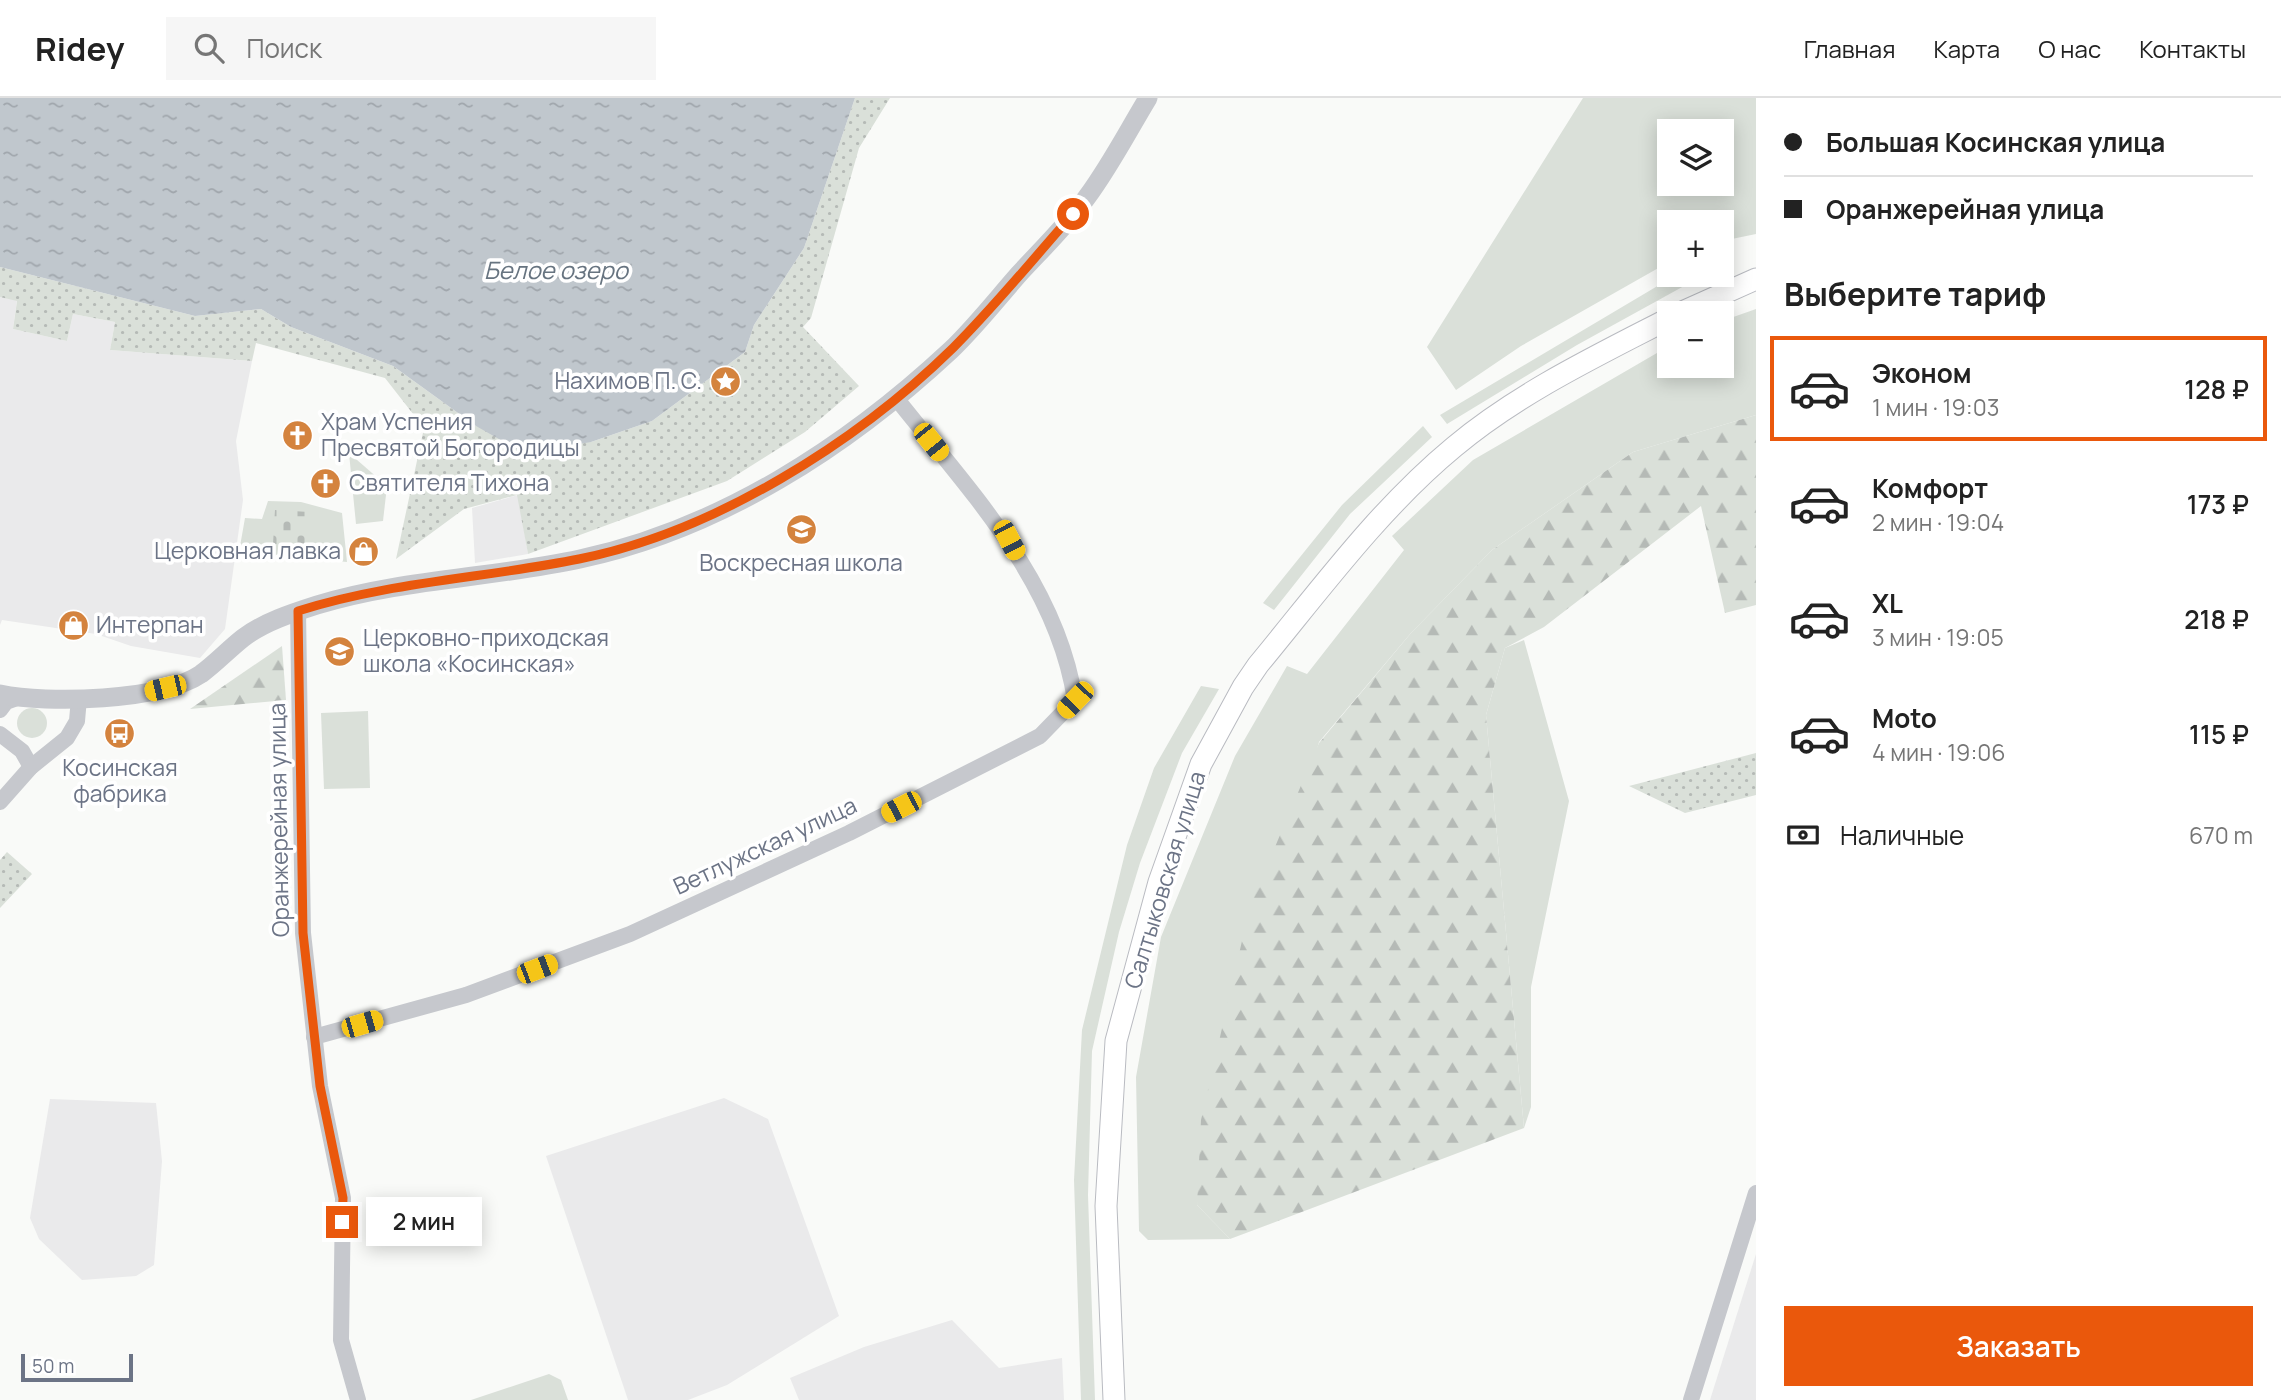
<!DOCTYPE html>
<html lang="ru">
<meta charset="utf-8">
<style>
body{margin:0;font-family:Manrope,sans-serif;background:#f6f6f6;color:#222;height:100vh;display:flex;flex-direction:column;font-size:26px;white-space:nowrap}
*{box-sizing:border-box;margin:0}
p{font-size:23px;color:#767676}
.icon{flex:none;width:38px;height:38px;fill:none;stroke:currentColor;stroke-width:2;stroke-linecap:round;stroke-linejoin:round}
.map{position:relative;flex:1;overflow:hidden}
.details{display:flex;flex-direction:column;background:#fff;width:525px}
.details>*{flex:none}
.banner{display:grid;align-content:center;height:154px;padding:0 28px;background:#fff}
.fabs{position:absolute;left:1657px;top:21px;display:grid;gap:14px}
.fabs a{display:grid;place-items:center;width:77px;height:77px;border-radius:0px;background:#fff;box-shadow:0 4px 18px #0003;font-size:35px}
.scale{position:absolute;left:21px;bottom:18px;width:112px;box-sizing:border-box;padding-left:7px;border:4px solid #6c7486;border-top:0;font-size:19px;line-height:24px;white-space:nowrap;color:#6c7486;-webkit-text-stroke:5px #fff;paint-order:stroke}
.end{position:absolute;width:32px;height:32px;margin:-16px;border:9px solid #ea580c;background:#fff;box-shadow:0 0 0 4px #fff}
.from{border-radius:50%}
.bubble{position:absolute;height:49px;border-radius:0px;background:#fff;box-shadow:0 4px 18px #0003;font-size:23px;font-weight:600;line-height:49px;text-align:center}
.car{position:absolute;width:21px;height:42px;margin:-21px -10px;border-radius:9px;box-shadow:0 0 5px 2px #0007;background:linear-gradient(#f5c518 24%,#345 0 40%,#f5c518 0 76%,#345 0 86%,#f5c518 0)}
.banner b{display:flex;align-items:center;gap:24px;height:66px;font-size:26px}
.banner b+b{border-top:2px solid #e0e0e0}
.banner i{width:18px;height:18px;background:#222}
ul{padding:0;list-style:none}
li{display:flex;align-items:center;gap:21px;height:105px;margin:0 14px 10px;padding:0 14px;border:4px solid transparent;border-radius:0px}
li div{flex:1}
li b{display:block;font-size:26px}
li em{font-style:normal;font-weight:600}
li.current{border-color:#ea580c}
li>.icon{width:63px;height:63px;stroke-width:1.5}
h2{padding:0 28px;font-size:32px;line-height:84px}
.pay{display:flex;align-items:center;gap:18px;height:77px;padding:0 28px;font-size:26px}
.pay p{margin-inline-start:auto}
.action{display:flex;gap:14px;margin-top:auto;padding:14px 28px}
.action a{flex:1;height:80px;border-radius:0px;background:#ea580c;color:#fff;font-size:28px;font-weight:600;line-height:80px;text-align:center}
header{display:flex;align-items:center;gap:42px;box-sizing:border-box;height:98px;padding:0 35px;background:#fff;border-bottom:2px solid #e0e0e0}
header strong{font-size:33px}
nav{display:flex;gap:38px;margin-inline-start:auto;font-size:24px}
.search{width:490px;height:63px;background:#f6f6f6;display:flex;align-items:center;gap:18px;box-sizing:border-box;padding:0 24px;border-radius:0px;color:#767676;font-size:26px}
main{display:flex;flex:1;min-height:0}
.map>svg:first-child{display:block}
.built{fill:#eaeaeb}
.grass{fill:#dae0d9;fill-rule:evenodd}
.forest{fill:url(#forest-firs)}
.cemetery{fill:url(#cemetery-stones)}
.park{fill:url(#park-dots)}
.water{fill:url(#water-ripples)}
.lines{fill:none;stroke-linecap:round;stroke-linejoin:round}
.secondary-casing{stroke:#b9bbc1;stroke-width:23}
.minor{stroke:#c6c8cd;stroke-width:16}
.tertiary{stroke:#c6c8cd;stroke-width:19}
.secondary{stroke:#fff;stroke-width:21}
.route{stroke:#ea580c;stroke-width:9}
.labels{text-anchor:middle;stroke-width:7;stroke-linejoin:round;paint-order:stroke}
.poi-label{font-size:23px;fill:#6c7486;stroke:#fff;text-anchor:start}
.street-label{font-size:23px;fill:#6c7486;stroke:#fff}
.water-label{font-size:24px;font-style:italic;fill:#677480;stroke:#fff}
</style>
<header>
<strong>Ridey</strong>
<div class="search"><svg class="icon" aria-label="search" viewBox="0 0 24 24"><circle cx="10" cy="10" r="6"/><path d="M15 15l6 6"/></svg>Поиск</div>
<nav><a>Главная</a><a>Карта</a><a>О нас</a><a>Контакты</a></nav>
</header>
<main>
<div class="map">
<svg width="1756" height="1302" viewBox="0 0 1756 1302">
<defs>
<pattern id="forest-firs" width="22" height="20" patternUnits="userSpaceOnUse" patternTransform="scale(1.75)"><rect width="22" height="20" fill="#dae0d9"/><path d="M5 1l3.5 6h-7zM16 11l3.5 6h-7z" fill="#b5bab6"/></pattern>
<pattern id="cemetery-stones" width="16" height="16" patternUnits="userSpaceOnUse" patternTransform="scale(1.75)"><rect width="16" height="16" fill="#dae0d9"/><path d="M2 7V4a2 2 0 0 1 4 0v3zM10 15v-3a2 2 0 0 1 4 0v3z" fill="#b5bab6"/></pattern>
<pattern id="park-dots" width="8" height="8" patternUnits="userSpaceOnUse" patternTransform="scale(1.75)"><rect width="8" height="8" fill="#dae0d9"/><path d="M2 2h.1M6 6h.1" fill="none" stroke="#b5bab6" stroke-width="1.8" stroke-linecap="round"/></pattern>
<pattern id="water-ripples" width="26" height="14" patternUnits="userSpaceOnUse" patternTransform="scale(1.75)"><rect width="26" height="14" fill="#c0c7cd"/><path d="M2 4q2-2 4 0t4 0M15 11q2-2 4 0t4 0" fill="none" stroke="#a0a6ac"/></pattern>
</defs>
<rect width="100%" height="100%" fill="#f9faf8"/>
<g class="built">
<path d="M0 199 17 202 13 231 67 243 73 216 115 224 110 252 252 263 236 343 243 402 225 531 200 560 131 548 96 536 2 522 0 527Z"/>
<path d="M518 397 528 456 475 465 472 410Z"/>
<path d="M724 1000 768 1021 839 1218 727 1287 688 1302H628L546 1058Z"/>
<path d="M50 1001 156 1005 162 1063 154 1167 136 1178 82 1182 39 1141 30 1120Z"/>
<path d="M1756 1156V1302H1710L1743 1197Z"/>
<path d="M952 1222 999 1270 1062 1260 1064 1302H799L790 1280 864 1249Z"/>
</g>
<g class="grass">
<path d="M1583 0H1756V136L1722 143V124H1670L1669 164 1521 248 1456 292 1427 249ZM1670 33H1722V86H1670Z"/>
<path d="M1676 177H1704L1577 247 1447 326 1440 317Z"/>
<path d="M1756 211V317L1633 354 1492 452 1411 535 1319 644 1197 1107 1230 1141 1148 1142 1139 1133 1136 979 1161 839 1235 658 1287 568 1307 576 1404 452 1392 438 1473 362 1669 248 1670 268H1722V223Z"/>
<path d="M1423 328 1432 339 1350 416 1274 512 1263 505 1342 407Z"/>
<path d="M349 355 387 388 383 423 356 426Z"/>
<path d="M268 403 301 404 342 415 347 464 239 454 245 420 262 421Z"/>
<path d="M1524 542 1569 703 1531 889V1009L1524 1030 1486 617 1505 550Z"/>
<path d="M1201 588 1219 591 1182 655 1140 765 1119 834 1092 953 1088 1097 1095 1302H1081L1074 1082 1082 932 1127 747 1154 670Z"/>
<circle cx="32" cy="625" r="15"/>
<path d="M368 613 370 690 324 691 321 615Z"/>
<path d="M549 1276 561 1282 568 1302H471Z"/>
</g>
<g class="forest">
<path d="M1756 317V507L1725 515 1701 408 1544 529 1505 550 1486 617 1524 1030 1230 1141 1197 1107 1201 1022 1250 808 1319 645 1411 535 1492 452 1633 354Z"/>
<path d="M282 548 286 602 190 611Z"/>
</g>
<path class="cemetery" d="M275 412 309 414V447L273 446Z"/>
<g class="park">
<path d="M855 0H890L859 50 811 220 803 229 859 288 805 334 727 383 528 456 517 397 464 411 396 461 424 330 385 280 256 245 252 263 110 252 115 224 73 216 67 243 13 231 17 203 0 199V169L195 218 261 211 291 229 393 268 476 328 591 344 652 323 745 254 754 227 804 150Z"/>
<path d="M1756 655V697L1685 715 1629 688Z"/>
<path d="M7 754 32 776 0 810V762Z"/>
</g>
<path class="water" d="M0 0H855L804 150 754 227 745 254 652 323 591 344 524 355 476 328 393 268 291 229 261 211 195 218 0 169Z"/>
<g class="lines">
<defs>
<g id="secondary">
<path d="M1680 215 1756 181"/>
<path d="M1114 1302 1106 1108 1116 943 1159 784 1201 666 1243 589 1258 567C1320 492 1379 411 1454 349 1517 296 1596 258 1670 220"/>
</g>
</defs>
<use href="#secondary" class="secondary-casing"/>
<g class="minor">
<path d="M298 513 303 835 320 988 343 1100 341 1242 358 1302"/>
<path d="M0 612 6 604 17 600"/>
<path d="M0 636 22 653 31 669"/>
<path d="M0 704 31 669 67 640 77 623 79 600"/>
<path d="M314 939 466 897 630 836 849 735 1040 638 1075 602C1057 483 968 391 896 300"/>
<path d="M1691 1302 1756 1095"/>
</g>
<path class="tertiary" d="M0 596C47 606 161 603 201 576 216 565 229 551 243 540 264 524 292 515 317 507 402 481 493 480 580 461 720 431 847 349 951 252 975 229 997 201 1019 176 1042 151 1068 126 1087 99 1110 68 1128 33 1148 0"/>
<use href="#secondary" class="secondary"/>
</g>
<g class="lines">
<path class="route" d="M342 1124 343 1100 320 988 303 835 298 513C389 484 485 480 579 461 714 434 856 345 953 250 995 208 1034 160 1073 116"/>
</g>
<defs>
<symbol id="sight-disc" viewBox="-11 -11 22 22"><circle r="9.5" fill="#d4833e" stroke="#fff"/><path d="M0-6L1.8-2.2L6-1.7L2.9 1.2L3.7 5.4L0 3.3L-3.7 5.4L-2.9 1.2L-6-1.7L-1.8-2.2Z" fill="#fff"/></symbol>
<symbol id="church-disc" viewBox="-11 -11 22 22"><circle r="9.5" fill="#d4833e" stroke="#fff"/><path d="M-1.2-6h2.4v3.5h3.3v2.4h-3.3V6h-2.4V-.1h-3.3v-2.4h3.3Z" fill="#fff"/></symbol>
<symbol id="school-disc" viewBox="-11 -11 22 22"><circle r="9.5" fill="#d4833e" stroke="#fff"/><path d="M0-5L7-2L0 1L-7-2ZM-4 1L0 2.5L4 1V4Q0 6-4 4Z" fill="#fff"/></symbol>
<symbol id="shop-disc" viewBox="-11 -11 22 22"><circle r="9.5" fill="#d4833e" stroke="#fff"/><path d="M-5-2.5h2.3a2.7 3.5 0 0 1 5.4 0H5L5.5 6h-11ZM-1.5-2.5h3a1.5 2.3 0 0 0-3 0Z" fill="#fff"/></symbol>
<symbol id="bus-disc" viewBox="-11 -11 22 22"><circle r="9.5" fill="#d4833e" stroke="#fff"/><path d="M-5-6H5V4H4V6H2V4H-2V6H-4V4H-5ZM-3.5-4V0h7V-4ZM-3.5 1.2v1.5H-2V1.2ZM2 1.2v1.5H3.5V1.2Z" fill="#fff"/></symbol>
</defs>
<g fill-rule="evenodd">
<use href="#sight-disc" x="708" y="266" width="35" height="35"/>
<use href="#church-disc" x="280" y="320" width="35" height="35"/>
<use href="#church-disc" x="308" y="368" width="35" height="35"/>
<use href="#school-disc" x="784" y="414" width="35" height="35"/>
<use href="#shop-disc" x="346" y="436" width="35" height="35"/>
<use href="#shop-disc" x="56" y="510" width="35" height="35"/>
<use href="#school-disc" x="322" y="536" width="35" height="35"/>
<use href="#bus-disc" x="102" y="618" width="35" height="35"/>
</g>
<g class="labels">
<g class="poi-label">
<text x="702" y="291" text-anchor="end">Нахимов П. С.</text>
<text x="321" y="332">Храм Успения<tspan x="321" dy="26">Пресвятой Богородицы</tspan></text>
<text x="349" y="393">Святителя Тихона</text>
<text x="341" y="461" text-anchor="end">Церковная лавка</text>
<text x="801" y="473" text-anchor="middle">Воскресная школа</text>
<text x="96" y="535">Интерпан</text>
<text x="363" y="548">Церковно-приходская<tspan x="363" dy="26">школа «Косинская»</tspan></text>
<text x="120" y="678" text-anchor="middle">Косинская<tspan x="120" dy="26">фабрика</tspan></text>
</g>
<g class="street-label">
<text transform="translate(279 722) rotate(-91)" y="8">Оранжерейная улица</text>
<text transform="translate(765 748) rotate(-25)" y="8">Ветлужская улица</text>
<text transform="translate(1165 782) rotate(-73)" y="8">Салтыковская улица</text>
</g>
<g class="water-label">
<text x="556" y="181">Белое озеро</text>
</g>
</g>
</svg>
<div class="fabs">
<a><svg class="icon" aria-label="layers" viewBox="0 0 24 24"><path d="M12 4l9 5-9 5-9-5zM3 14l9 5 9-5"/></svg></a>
<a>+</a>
<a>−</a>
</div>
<div class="scale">50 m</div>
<i class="end from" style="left:1073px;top:116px"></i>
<i class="end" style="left:342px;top:1124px"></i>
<div class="bubble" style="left:366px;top:1099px;width:116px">2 мин</div>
<i class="car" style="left:931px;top:344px;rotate:141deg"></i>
<i class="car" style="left:1009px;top:442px;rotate:152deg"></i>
<i class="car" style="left:165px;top:590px;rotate:257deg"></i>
<i class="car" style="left:1075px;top:602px;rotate:224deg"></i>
<i class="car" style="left:901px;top:709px;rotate:243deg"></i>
<i class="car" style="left:537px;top:871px;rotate:69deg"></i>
<i class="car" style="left:362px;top:926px;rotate:74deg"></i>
</div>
<section class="details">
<div class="banner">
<b><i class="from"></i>Большая Косинская улица</b>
<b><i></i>Оранжерейная улица</b>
</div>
<h2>Выберите тариф</h2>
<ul>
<li class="current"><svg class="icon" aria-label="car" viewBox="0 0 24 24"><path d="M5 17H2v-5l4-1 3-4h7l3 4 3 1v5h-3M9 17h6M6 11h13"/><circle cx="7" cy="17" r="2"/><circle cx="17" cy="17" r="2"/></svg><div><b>Эконом</b><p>1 мин · 19:03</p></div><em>128 ₽</em></li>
<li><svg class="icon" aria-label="car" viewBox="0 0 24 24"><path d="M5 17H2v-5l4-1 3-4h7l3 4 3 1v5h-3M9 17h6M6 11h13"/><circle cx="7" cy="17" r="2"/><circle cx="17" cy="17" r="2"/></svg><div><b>Комфорт</b><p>2 мин · 19:04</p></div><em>173 ₽</em></li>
<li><svg class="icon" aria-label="car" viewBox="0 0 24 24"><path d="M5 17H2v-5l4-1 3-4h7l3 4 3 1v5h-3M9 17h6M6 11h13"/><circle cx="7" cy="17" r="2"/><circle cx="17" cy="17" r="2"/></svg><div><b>XL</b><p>3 мин · 19:05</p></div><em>218 ₽</em></li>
<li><svg class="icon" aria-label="car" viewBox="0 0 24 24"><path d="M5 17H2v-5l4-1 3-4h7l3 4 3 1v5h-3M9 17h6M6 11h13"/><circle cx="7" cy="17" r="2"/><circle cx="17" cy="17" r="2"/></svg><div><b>Moto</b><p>4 мин · 19:06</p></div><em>115 ₽</em></li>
</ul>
<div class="pay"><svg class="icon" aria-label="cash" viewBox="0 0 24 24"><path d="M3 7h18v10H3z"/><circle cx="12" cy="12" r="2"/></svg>Наличные<p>670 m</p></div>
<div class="action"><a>Заказать</a></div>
</section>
</main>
